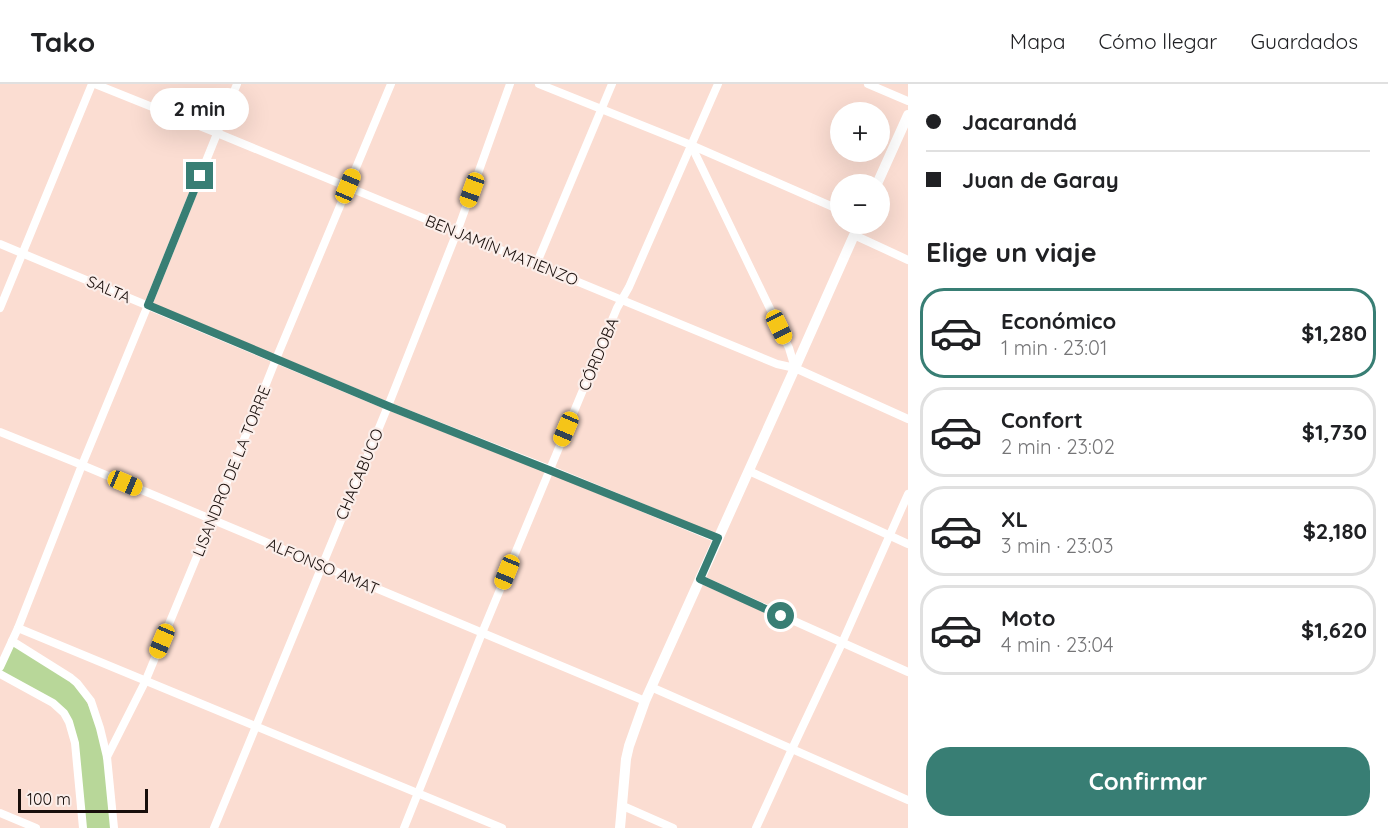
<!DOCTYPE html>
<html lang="es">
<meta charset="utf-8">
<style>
body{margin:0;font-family:Quicksand,sans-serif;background:#f6f6f6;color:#202124;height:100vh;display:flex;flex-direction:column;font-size:22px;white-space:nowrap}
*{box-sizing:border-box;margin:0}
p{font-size:20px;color:#757577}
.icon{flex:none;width:33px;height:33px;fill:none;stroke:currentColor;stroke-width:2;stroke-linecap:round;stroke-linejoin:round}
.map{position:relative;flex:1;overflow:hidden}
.sheet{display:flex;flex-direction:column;background:#fff;width:480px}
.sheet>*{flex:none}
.hud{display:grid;align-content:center;height:132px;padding:0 18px;background:#fff}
.fabs{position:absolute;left:830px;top:18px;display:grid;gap:12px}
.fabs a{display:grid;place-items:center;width:60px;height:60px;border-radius:50%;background:#fff;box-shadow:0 6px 24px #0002;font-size:30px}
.scale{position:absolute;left:18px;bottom:15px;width:130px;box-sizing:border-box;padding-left:6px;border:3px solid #180e0b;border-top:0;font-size:16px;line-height:21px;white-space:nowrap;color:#180e0b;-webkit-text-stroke:4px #fbeeea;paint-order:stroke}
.end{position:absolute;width:27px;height:27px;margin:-14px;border:8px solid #387e74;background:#fff;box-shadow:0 0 0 3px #fff}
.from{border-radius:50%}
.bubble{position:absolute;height:42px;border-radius:21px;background:#fff;box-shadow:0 6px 24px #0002;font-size:20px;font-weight:700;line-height:42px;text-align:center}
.car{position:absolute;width:18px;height:36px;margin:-18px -9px;border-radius:8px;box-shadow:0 0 4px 2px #0007;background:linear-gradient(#f5c518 24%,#345 0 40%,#f5c518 0 76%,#345 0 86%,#f5c518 0)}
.hud b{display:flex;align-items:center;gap:21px;height:57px;font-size:22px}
.hud b+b{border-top:2px solid #e0e0e0}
.hud i{width:15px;height:15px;background:#202124}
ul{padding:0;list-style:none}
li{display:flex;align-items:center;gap:18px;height:90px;margin:0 12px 9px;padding:0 6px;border:3px solid #e0e0e0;border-radius:24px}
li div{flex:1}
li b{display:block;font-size:22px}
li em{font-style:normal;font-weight:700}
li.selected{border-color:#387e74}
li>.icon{width:54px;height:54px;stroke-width:1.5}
h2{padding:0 18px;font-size:27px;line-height:72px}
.cta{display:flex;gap:12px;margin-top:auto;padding:12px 18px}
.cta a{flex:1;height:69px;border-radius:24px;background:#387e74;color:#fff;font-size:24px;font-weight:700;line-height:69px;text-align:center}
header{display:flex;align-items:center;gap:36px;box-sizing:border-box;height:84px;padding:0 30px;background:#fff;border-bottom:2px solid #e0e0e0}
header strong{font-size:28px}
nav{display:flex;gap:33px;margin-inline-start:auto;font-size:21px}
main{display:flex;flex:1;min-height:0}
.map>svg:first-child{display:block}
.green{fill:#b8d799}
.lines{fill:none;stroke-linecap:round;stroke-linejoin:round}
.minor{stroke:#fff;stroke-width:8}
.major{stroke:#fff;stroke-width:10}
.route{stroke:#387e74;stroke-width:8}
.labels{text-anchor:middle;stroke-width:4.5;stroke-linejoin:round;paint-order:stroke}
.street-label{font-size:16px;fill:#180e0b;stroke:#fbeeea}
</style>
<header>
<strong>Tako</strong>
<nav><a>Mapa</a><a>Cómo llegar</a><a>Guardados</a></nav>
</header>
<main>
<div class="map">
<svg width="908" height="744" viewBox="0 0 908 744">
<rect width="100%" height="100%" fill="#fbddd2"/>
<path class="green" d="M12 557 77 599 100 644 114 744H83L75 659 64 629 0 590Z"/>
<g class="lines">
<g class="minor">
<path d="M95 0 217 49 777 280 795 284 908 335"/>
<path d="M539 0 691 61 840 126"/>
<path d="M868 0 908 17"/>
<path d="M691 61 789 264 795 284"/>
<path d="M854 151 908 176"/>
<path d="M0 160 388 322 549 385 718 455"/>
<path d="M536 181 612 0"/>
<path d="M0 224 92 0"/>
<path d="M0 348 82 381 645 617"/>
<path d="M749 387 908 460"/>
<path d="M700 495 908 588"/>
<path d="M18 544 502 744"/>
<path d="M12 557 71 594 77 599 91 617 100 644 107 673 114 744"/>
<path d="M0 583 18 544 82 381 148 221 237 0"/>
<path d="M0 590 53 619 64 629 69 638 75 659 83 744"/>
<path d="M651 603 908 716"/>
<path d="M107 673 145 598 212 436 276 275 391 0"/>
<path d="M623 722 673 744"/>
<path d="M0 729 36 744"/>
<path d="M214 744 388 322 457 148 510 0"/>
<path d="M404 744 482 549 617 224 629 203 718 0"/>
<path d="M756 744 792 665 842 559 908 410"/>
</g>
<g class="major">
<path d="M877 100 908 31"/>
<path d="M620 744 626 675 629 662 645 617 795 284 859 140"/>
</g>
</g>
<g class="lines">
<path class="route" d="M200 92 148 221 388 322 549 386 718 454 700 495 781 532"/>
</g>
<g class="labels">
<g class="street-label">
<text transform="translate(502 166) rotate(22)" y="6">BENJAMÍN MATIENZO</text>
<text transform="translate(109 205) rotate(23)" y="6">SALTA</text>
<text transform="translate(598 270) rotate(-67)" y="6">CÓRDOBA</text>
<text transform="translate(231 387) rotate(-68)" y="6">LISANDRO DE LA TORRE</text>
<text transform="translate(359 390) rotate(-67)" y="6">CHACABUCO</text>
<text transform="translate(323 482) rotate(23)" y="6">ALFONSO AMAT</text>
</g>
</g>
</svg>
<div class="fabs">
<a>+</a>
<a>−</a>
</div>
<div class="scale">100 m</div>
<i class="end from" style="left:781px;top:532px"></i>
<i class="end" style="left:200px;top:92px"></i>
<div class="bubble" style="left:150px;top:4px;width:99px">2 min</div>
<i class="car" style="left:348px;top:102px;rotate:23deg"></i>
<i class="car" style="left:472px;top:106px;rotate:200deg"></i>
<i class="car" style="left:779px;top:243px;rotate:154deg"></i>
<i class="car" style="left:566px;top:345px;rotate:203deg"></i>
<i class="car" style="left:125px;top:399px;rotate:113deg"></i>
<i class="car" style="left:507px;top:488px;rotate:202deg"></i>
<i class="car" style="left:162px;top:557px;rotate:203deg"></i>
</div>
<section class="sheet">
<div class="hud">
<b><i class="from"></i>Jacarandá</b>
<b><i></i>Juan de Garay</b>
</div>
<h2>Elige un viaje</h2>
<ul>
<li class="selected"><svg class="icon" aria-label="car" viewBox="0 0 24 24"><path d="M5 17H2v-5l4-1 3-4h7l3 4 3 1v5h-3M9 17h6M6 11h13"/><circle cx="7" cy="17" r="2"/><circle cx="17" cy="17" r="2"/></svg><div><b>Económico</b><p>1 min · 23:01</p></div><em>$1,280</em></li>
<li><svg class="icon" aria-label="car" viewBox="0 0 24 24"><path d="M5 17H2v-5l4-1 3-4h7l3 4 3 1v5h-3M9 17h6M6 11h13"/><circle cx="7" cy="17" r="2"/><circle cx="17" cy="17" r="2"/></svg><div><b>Confort</b><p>2 min · 23:02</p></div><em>$1,730</em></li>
<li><svg class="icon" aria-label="car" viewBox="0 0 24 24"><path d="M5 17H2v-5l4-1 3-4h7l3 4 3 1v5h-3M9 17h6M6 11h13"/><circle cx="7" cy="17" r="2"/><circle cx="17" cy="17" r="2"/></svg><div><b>XL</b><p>3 min · 23:03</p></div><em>$2,180</em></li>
<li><svg class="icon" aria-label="car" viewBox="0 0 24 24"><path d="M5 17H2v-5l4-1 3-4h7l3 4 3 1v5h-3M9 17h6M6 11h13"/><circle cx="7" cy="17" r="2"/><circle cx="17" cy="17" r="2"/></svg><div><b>Moto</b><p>4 min · 23:04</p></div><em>$1,620</em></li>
</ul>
<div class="cta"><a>Confirmar</a></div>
</section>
</main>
